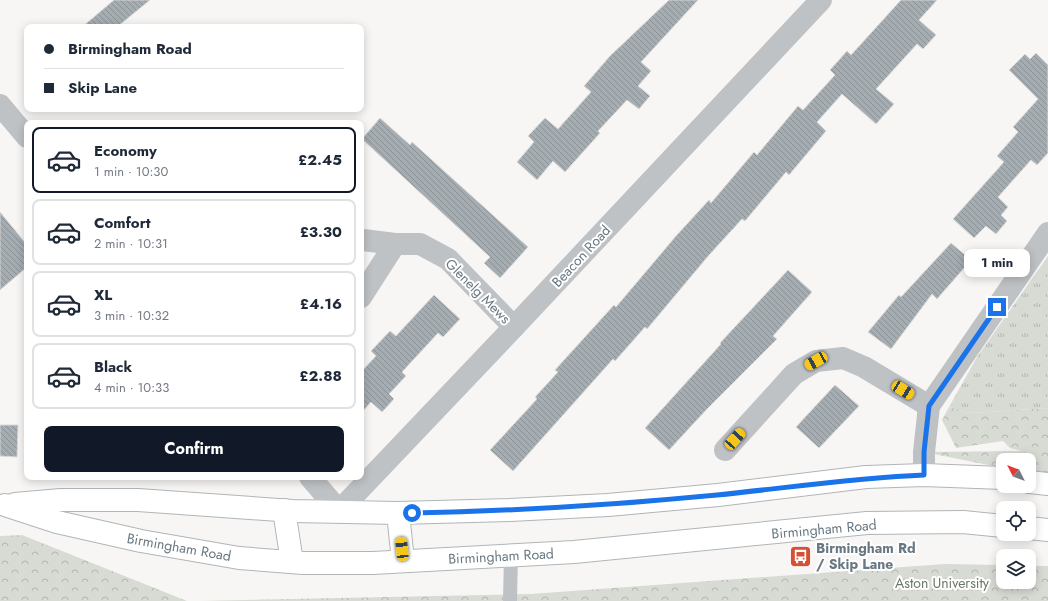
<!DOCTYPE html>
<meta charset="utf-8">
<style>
body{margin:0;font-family:Jost,sans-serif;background:#f2f2f3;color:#1f2937;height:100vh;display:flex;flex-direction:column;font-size:15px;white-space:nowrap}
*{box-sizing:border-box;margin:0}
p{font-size:13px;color:#747a83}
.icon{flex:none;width:22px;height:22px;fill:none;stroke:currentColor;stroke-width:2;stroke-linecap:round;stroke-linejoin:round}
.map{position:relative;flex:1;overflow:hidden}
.details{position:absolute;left:24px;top:120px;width:340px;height:360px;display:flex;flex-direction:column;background:#fff;border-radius:8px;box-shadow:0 2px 10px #0003}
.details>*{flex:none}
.hud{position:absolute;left:24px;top:24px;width:340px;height:88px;border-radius:8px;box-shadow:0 2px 10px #0003;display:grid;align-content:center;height:88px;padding:0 20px;background:#fff}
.needle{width:26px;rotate:312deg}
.buttons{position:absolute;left:996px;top:453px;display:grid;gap:8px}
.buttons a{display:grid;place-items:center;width:40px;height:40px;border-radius:8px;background:#fff;box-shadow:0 2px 10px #0003;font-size:20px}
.end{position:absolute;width:18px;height:18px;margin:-9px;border:5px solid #1a73e8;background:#fff;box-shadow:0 0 0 2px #fff}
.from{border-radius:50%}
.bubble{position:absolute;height:28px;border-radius:8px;background:#fff;box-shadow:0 2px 10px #0003;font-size:13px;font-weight:700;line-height:28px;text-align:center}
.car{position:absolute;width:12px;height:24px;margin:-12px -6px;border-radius:5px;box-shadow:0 0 3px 1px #0007;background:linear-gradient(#f5c518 24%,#345 0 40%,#f5c518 0 76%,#345 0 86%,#f5c518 0)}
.hud b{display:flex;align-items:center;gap:14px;height:38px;font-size:15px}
.hud b+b{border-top:1px solid #e0e1e3}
.hud i{width:10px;height:10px;background:#1f2937}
ul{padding:7px 0 0;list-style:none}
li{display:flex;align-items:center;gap:12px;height:66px;margin:0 8px 6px;padding:0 12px;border:2px solid #e0e1e3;border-radius:8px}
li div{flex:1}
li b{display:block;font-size:15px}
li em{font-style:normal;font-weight:700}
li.on{border-color:#111827}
li>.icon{width:36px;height:36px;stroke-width:1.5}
.button{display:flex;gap:8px;margin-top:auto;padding:8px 20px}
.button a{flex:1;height:46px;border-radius:8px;background:#111827;color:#fff;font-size:16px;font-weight:700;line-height:46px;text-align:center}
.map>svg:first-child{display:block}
.grass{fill:url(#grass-tufts)}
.forest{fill:url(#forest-crowns)}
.building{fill:url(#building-back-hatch);stroke:#d8d8d6}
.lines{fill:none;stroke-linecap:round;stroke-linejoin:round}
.trunk-casing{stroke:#b1b5b8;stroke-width:24}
.service{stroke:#bec2c5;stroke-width:14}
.minor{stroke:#bec2c5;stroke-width:22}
.trunk{stroke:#fff;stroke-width:22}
.route{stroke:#1a73e8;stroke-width:5}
.labels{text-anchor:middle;stroke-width:4;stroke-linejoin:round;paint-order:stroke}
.street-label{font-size:14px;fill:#687882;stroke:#fff}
.poi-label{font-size:14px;font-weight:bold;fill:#687882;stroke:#fff;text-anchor:start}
.park-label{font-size:14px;fill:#6b7a66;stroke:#fff}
</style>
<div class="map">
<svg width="1048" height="601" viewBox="0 0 1048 601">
<defs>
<pattern id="grass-tufts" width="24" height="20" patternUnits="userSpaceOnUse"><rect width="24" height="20" fill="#d7dbd3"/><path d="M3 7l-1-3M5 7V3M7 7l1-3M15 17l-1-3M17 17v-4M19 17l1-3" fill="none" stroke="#b2b6b1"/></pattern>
<pattern id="forest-crowns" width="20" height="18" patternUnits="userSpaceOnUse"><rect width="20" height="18" fill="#d7dbd3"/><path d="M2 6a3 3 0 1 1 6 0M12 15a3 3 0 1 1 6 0" fill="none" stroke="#b2b6b1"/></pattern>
<pattern id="building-back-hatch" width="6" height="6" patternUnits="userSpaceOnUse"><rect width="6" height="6" fill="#a6adb2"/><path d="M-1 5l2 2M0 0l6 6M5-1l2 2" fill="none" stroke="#8b9296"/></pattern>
</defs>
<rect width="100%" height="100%" fill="#f7f6f4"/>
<path class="grass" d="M1048 256V408L969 413 949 407 977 357Z"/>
<g class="forest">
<path d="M949 407 969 413 1048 408V476L1029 473V460H1003V468L924 452 1022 451 1010 448 1003 441 956 448 942 420Z"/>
<path d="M22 535 187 601H0V536Z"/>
<path d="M945 564 1003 565V582H1029V566H1048V601H199L531 594Z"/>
</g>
<g class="building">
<path d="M114 0H150L117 27H82Z"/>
<path d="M669 0H698L641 62 651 71 638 86 650 96 639 109 627 100 598 131 600 133 565 172 553 161 537 180 517 162 534 142 528 136 545 118 558 129 591 92 584 86 610 56Z"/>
<path d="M901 0H937L919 20 936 35 923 49 917 44 876 89 894 104 876 124 842 94 817 122 826 131 789 175 786 172 745 221 742 219 709 255 647 329 645 327 615 361 613 359 513 471 490 450 537 399 535 397 558 372 555 370 614 305 616 307 676 236 709 200 711 203 754 152 757 155 798 106 803 110 835 75 830 70 847 51 851 55Z"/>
<path d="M1036 53 1048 65V153L1037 165 1031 160 998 197 1008 207 1001 215 1007 221 996 234 986 226 974 238 953 219 1004 162 997 156 1018 132 1013 127 1038 99 1009 70 1025 54 1030 59Z"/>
<path d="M380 118 410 145 412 142 528 247 500 278 484 263 490 257 362 139Z"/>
<path d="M0 212 27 245V267L0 290Z"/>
<path d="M951 243 971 260 937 299 932 294 891 349 868 332 899 295 901 297Z"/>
<path d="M788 270 812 292 773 336 777 339 707 409 669 450 645 428 721 344 720 343Z"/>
<path d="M434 295 460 319 443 337 438 333 402 372 406 376 389 394 394 399 382 412 371 402 361 413V372L376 356 371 351 390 331 396 336Z"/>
<path d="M835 385 859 406 819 448 796 427Z"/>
<path d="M0 425H18L17 457 0 456Z"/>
</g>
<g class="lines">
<defs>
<g id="trunk">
<path d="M1029 482 1048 484"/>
<path d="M15 504 61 500H138L293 511 398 513 510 510 608 505 718 495 866 477 924 475 1003 478"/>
<path d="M5 505 57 522 141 541 239 558 303 563H373L574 552 867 523 963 522 1003 526"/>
<path d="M284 510 292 562"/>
<path d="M398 513 403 561"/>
<path d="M1029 528 1048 530"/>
</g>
</defs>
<use href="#trunk" class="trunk-casing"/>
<path class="service" d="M510 601 511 555"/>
<g class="minor">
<path d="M0 105 27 137"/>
<path d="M363 240 395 244H420L448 259 514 327"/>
<path d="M361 297 395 244"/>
<path d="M725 450 794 374 816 361 843 358 864 367 929 406"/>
<path d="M924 475V452L929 406 1048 233"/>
<path d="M310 477 339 511 514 327 821 0"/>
</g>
<use href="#trunk" class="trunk"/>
</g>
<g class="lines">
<path class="route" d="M412 513C514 511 615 505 717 495 786 488 854 478 924 475V452L929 406 997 307"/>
</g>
<defs>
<symbol id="bus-square" viewBox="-11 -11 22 22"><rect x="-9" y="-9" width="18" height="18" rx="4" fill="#d55035" stroke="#fff"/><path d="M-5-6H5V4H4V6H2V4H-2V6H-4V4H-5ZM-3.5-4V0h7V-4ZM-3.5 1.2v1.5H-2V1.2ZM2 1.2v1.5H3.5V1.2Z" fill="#fff"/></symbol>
</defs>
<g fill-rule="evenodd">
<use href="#bus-square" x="788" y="544" width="25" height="25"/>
</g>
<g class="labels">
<g class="street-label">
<text transform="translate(581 256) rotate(-47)" y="5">Beacon Road</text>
<text transform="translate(478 291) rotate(45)" y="5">Glenelg Mews</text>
<text transform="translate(824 529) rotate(-5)" y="5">Birmingham Road</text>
<text transform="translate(179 547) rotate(10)" y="5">Birmingham Road</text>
<text transform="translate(501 556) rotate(-3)" y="5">Birmingham Road</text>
</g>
<g class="poi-label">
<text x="816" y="553">Birmingham Rd<tspan x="816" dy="16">/ Skip Lane</tspan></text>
</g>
<g class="park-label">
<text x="942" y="588">Aston University</text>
</g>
</g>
</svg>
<div class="buttons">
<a><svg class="needle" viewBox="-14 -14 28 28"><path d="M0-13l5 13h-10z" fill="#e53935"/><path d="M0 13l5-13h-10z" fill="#747a83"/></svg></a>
<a><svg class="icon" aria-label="locate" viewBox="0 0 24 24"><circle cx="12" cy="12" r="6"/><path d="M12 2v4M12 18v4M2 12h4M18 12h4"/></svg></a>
<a><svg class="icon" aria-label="layers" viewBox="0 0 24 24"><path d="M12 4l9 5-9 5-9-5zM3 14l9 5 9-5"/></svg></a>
</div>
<i class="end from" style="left:412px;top:513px"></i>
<i class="end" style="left:997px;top:307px"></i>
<div class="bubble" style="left:964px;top:249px;width:66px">1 min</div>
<i class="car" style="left:816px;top:361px;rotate:241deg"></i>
<i class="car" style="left:903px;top:390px;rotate:121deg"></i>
<i class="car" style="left:735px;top:439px;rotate:42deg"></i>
<i class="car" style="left:402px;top:549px;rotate:354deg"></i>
<div class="hud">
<b><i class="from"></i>Birmingham Road</b>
<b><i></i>Skip Lane</b>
</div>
<section class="details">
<ul>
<li class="on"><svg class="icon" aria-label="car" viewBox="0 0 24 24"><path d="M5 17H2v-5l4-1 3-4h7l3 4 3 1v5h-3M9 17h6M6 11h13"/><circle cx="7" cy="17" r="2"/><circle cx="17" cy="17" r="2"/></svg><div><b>Economy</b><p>1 min · 10:30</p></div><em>£2.45</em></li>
<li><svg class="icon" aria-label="car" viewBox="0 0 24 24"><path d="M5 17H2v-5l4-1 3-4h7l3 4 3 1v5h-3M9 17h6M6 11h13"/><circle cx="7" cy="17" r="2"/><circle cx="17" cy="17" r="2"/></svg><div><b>Comfort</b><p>2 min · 10:31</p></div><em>£3.30</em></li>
<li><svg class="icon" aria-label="car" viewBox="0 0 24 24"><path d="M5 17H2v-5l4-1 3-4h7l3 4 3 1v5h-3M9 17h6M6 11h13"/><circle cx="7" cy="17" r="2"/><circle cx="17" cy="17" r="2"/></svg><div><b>XL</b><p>3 min · 10:32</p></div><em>£4.16</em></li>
<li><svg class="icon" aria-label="car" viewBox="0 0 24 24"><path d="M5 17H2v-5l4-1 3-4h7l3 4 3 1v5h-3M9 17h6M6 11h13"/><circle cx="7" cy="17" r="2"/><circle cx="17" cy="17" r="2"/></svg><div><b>Black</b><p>4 min · 10:33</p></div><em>£2.88</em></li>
</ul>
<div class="button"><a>Confirm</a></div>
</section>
</div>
